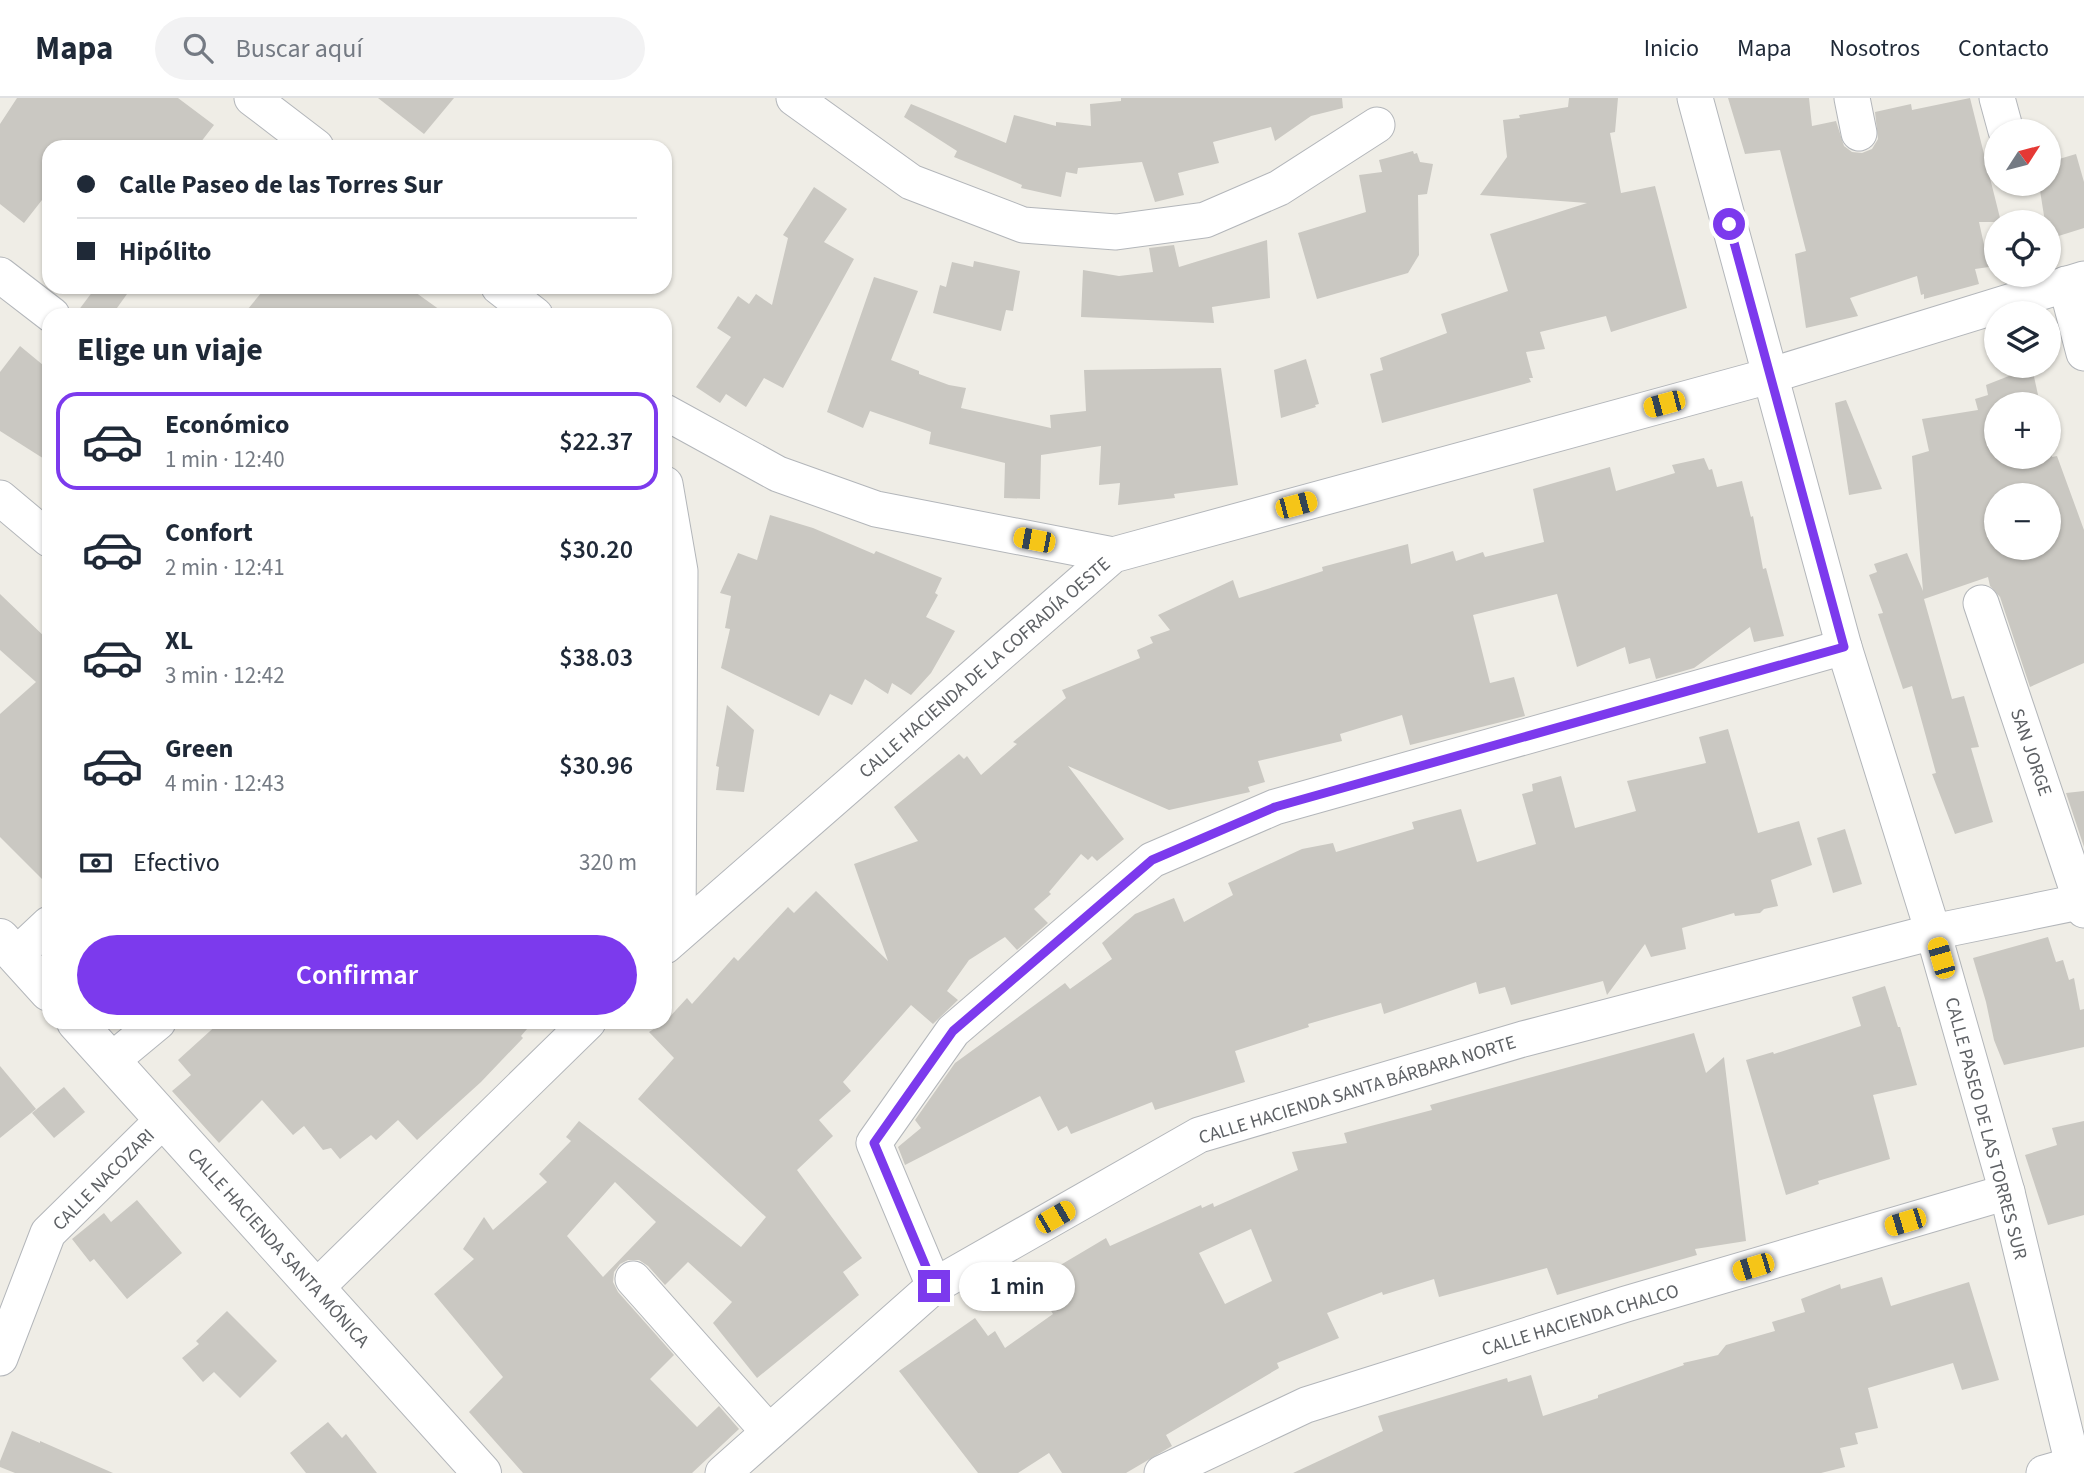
<!DOCTYPE html>
<html lang="es">
<meta charset="utf-8">
<style>
body{margin:0;font-family:"Source Sans 3",sans-serif;background:#f2f2f3;color:#1f2937;height:100vh;display:flex;flex-direction:column;font-size:26px;white-space:nowrap}
*{box-sizing:border-box;margin:0}
p{font-size:23px;color:#747a83}
.icon{flex:none;width:38px;height:38px;fill:none;stroke:currentColor;stroke-width:2;stroke-linecap:round;stroke-linejoin:round}
.map{position:relative;flex:1;overflow:hidden}
.details{position:absolute;left:42px;top:210px;width:630px;height:721px;display:flex;flex-direction:column;background:#fff;border-radius:21px;box-shadow:0 2px 5px #0004}
.details>*{flex:none}
.banner{position:absolute;left:42px;top:42px;width:630px;height:154px;border-radius:21px;box-shadow:0 2px 5px #0004;display:grid;align-content:center;height:154px;padding:0 35px;background:#fff}
.needle{width:46px;rotate:54deg}
.controls{position:absolute;left:1984px;top:21px;display:grid;gap:14px}
.controls a{display:grid;place-items:center;width:77px;height:77px;border-radius:50%;background:#fff;box-shadow:0 2px 5px #0004;font-size:35px}
.end{position:absolute;width:32px;height:32px;margin:-16px;border:9px solid #7c3aed;background:#fff;box-shadow:0 0 0 4px #fff}
.from{border-radius:50%}
.bubble{position:absolute;height:49px;border-radius:24px;background:#fff;box-shadow:0 2px 5px #0004;font-size:23px;font-weight:600;line-height:49px;text-align:center}
.car{position:absolute;width:21px;height:42px;margin:-21px -10px;border-radius:9px;box-shadow:0 0 5px 2px #0007;background:linear-gradient(#f5c518 24%,#345 0 40%,#f5c518 0 76%,#345 0 86%,#f5c518 0)}
.banner b{display:flex;align-items:center;gap:24px;height:66px;font-size:26px}
.banner b+b{border-top:2px solid #e0e1e3}
.banner i{width:18px;height:18px;background:#1f2937}
ul{padding:0;list-style:none}
li{display:flex;align-items:center;gap:21px;height:98px;margin:0 14px 10px;padding:0 21px;border:4px solid transparent;border-radius:21px}
li div{flex:1}
li b{display:block;font-size:26px}
li em{font-style:normal;font-weight:600}
li.active{border-color:#7c3aed}
li>.icon{width:63px;height:63px;stroke-width:1.5}
h2{padding:0 35px;font-size:32px;line-height:84px}
.pay{display:flex;align-items:center;gap:18px;height:77px;padding:0 35px;font-size:26px}
.pay p{margin-inline-start:auto}
.primary-button{display:flex;gap:14px;margin-top:auto;padding:14px 35px}
.primary-button a{flex:1;height:80px;border-radius:42px;background:#7c3aed;color:#fff;font-size:28px;font-weight:600;line-height:80px;text-align:center}
header{display:flex;align-items:center;gap:42px;box-sizing:border-box;height:98px;padding:0 35px;background:#fff;border-bottom:2px solid #e0e1e3}
header strong{font-size:33px}
nav{display:flex;gap:38px;margin-inline-start:auto;font-size:24px}
.search{width:490px;height:63px;background:#f2f2f3;display:flex;align-items:center;gap:18px;box-sizing:border-box;padding:0 24px;border-radius:38px;color:#747a83;font-size:26px}
.map>svg:first-child{display:block}
.building{fill:#cac8c2;fill-rule:evenodd}
.lines{fill:none;stroke-linecap:round;stroke-linejoin:round}
.minor-casing{stroke:#b3b6ba;stroke-width:37}
.tertiary-casing{stroke:#b3b6ba;stroke-width:40}
.minor{stroke:#fff;stroke-width:35}
.tertiary{stroke:#fff;stroke-width:38}
.route{stroke:#7c3aed;stroke-width:9}
.labels{text-anchor:middle;stroke-width:5;stroke-linejoin:round;paint-order:stroke}
.street-label{font-size:19px;fill:#5e6165;stroke:#fff}
</style>
<header>
<strong>Mapa</strong>
<div class="search"><svg class="icon" aria-label="search" viewBox="0 0 24 24"><circle cx="10" cy="10" r="6"/><path d="M15 15l6 6"/></svg>Buscar aquí</div>
<nav><a>Inicio</a><a>Mapa</a><a>Nosotros</a><a>Contacto</a></nav>
</header>
<div class="map">
<svg width="2084" height="1375" viewBox="0 0 2084 1375">
<rect width="100%" height="100%" fill="#efede6"/>
<g class="building">
<path d="M17 0H178L214 27 197 49H49V93L24 125 0 106V26Z"/>
<path d="M378 0H454L424 36Z"/>
<path d="M1121 0H1342L1343 10 1311 18 1275 43 1271 29 1213 44 1219 65 1178 75 1184 97 1155 104 1142 64 1078 70 1077 76 1066 74 1061 99 1021 90 1022 87 954 59 957 53 904 19 911 6 1006 45 1014 17 1056 28V24L1091 28 1090 6 1121 3Z"/>
<path d="M1569 0H1618L1615 34 1610 35 1621 95 1655 88 1687 210 1611 234 1606 218 1540 234 1545 251 1526 254 1533 280H1529L1531 284 1382 325 1370 276 1383 272 1380 260 1447 235 1441 216 1508 193 1490 136 1587 105 1480 97 1507 59 1503 22 1520 20 1519 17 1568 9Z"/>
<path d="M1728 0H1809L1812 28 1836 23 1844 48 1852 54 1862 55 1872 51 1878 41 1875 14 1911 6 1912 12 1970 0 2001 124H1979L1989 169 1975 171 1979 186 1924 201V196L1921 197 1917 178 1850 200 1858 218 1806 230 1795 156 1806 153 1780 52 1745 56Z"/>
<path d="M1413 53 1414 56 1417 55 1420 64 1433 66 1427 96 1418 97 1419 157 1408 175 1317 201 1298 135 1366 114 1359 77 1382 74 1379 62Z"/>
<path d="M2076 56 2084 84V130L2049 141V124H2045L2039 86H2049V64Z"/>
<path d="M814 89 847 111 824 144 854 161 783 290 764 280 746 309 726 296 720 305 696 289 731 239 717 230 738 198 749 206 756 196 772 207 788 140 783 137Z"/>
<path d="M1267 142 1270 200 1212 209 1214 225 1081 219 1083 172 1119 178 1153 174 1149 150 1174 147 1179 169Z"/>
<path d="M974 163 1020 173 1013 213 1006 212 1001 233 933 215 940 187 946 189 952 164 973 169Z"/>
<path d="M874 179 918 193 891 262 919 273V276L949 287 966 290 961 310 1051 330 1050 317 1086 313 1084 272 1221 270 1238 387 1174 396 1175 400 1118 407 1120 385 1099 387 1101 348 1041 357 1040 401 1004 400 1005 365 929 346 931 334 870 313 863 330 827 314Z"/>
<path d="M96 189H132L112 217H75Z"/>
<path d="M266 189H408L447 217H243Z"/>
<path d="M20 248 49 272V364L0 333V274Z"/>
<path d="M1306 261 1319 306 1315 307 1316 309 1281 320 1274 272Z"/>
<path d="M2019 274H2033L2040 306H1997V359H2049V349L2052 359 2057 358 2084 432V565L2030 589 2000 499 1990 488 1988 479 1924 501 1952 601 1964 598 1979 649 1971 650 1993 724 1955 736 1932 676 1936 675 1912 588 1903 591 1878 516 1883 515 1869 477 1877 474 1874 466 1907 455 1923 493 1912 358 1929 353 1922 321 1978 312 1975 301 1988 297 1986 287ZM1997 397H2049V450H1997Z"/>
<path d="M1846 302 1882 391 1849 397 1835 305Z"/>
<path d="M1704 360 1709 372 1712 371 1717 389 1742 383 1751 419 1753 418 1763 471 1766 470 1784 538 1754 544 1750 529 1694 570 1656 581 1650 560 1629 566 1625 549 1577 569 1557 496 1473 517 1490 585 1514 579 1525 618 1410 647 1402 617 1340 636 1342 643 1258 663 1265 684 1248 689 1250 694 1169 712 1068 668 1124 741 1097 763 1092 758 1088 762 1081 756 1049 794 1051 796 1034 811 1048 825 1017 852 1005 839 969 862 947 893 958 902 933 926 911 907 843 984 851 993 819 1022 833 1038 797 1072 862 1160 843 1174 859 1197 757 1280 713 1225 732 1204 688 1164 665 1187 648 1168 639 1162H628L620 1166 614 1174 613 1184 618 1194 674 1257 650 1281 697 1329 719 1308 739 1331 692 1375H523L469 1314 503 1279 434 1196 474 1161 463 1151 484 1119 493 1132 547 1084 539 1076 571 1043 566 1039 579 1023 741 1149 766 1119 638 1001 674 960 649 934 665 924 687 900 692 906 734 859 738 863 788 809 794 815 816 793 888 863 854 766 918 743 894 709 959 656 964 661 967 658 981 677 1017 646 1013 644 1066 600 1062 592 1140 560 1137 552 1153 545 1150 539 1170 532 1158 517 1233 482 1239 500 1323 473 1322 469 1408 446 1411 466 1453 453 1456 463 1483 454 1485 459 1544 444 1533 391 1610 369 1616 393 1675 375 1672 367ZM615 1084 656 1124 603 1179 567 1138Z"/>
<path d="M770 417 813 430 874 456 876 453 942 480 935 495 938 497 926 519 955 533 931 575 911 597 892 585 888 596 865 581 852 607 830 596 819 618 721 570 730 531 725 530 731 498 720 495 738 455 757 462Z"/>
<path d="M0 496 49 543V788L0 739V616L36 584 0 552Z"/>
<path d="M727 607 754 632 744 694 716 692 719 669 716 668Z"/>
<path d="M1728 631 1758 735 1799 723 1812 767 1771 782 1778 808 1764 811 1760 815 1735 818 1734 815 1682 830 1686 851 1651 859 1645 846 1607 897 1603 883 1511 907 1505 889 1479 896 1476 884 1384 916 1381 905 1308 926 1309 929 1235 953 1245 984 1155 1012 1152 1004 1071 1036 1067 1028 1058 1033 1040 998 905 1067 898 1049 921 1030 915 1022 955 965 1065 885 1070 891 1112 861 1102 845 1135 816 1174 800 1184 824 1233 797 1228 785 1302 751 1333 745 1336 754 1414 731 1412 724 1461 711 1477 764 1536 746 1522 696 1533 693 1532 686 1561 678 1575 730 1636 713 1627 683 1706 665 1699 639Z"/>
<path d="M2084 693V749L2066 695Z"/>
<path d="M1845 731 1862 786 1833 795 1817 740Z"/>
<path d="M2048 839 2056 864 2063 862 2069 882 2074 880 2080 912 2084 911V949L2004 967 1994 942 1986 904 1973 860Z"/>
<path d="M1885 888 1898 929H1900L1917 987 1873 997 1890 1061 1818 1083 1819 1086 1786 1097 1746 962 1773 954 1774 956 1861 928 1852 899Z"/>
<path d="M220 924H334L340 930 348 924H533L521 938 523 940 481 984 417 1042 398 1022 376 1042 371 1037 340 1061 331 1050 323 1052 304 1028 293 1037 262 1002 219 1045 172 993 191 977 178 962Z"/>
<path d="M1694 935 1706 975 1724 959 1746 1143 1695 1151 1697 1157 1557 1197 1547 1170 1439 1199 1434 1181 1383 1197 1382 1194 1327 1215 1339 1240 1277 1265 1279 1270 1166 1337 1172 1348 1126 1375H1062L1049 1355 1018 1375H978L899 1273 975 1220 988 1238 995 1233 1005 1250 1053 1216 1037 1191 1051 1182 1047 1175 1106 1140 1110 1148 1201 1107 1202 1110 1213 1105 1214 1109 1298 1072 1292 1054 1347 1045 1344 1035 1432 1012 1430 1007ZM1251 1131 1272 1183 1225 1206 1199 1155Z"/>
<path d="M0 968 36 1011 0 1040Z"/>
<path d="M64 989 85 1014 54 1040 32 1015Z"/>
<path d="M2084 1023V1117L2048 1127 2025 1057 2057 1047 2052 1030Z"/>
<path d="M137 1102 182 1155 127 1201 94 1161 90 1164 72 1141 104 1115 111 1124Z"/>
<path d="M1882 1179 1891 1208 1969 1184 1999 1282 1962 1292 1953 1265 1868 1290 1878 1330 1855 1335 1858 1346 1840 1350 1845 1369 1821 1375H1293L1383 1333 1378 1318 1507 1280 1508 1284 1531 1277 1543 1318 1598 1300V1297L1684 1267 1683 1265 1718 1257 1726 1247 1775 1233 1772 1224 1805 1214 1801 1201 1840 1186 1841 1191Z"/>
<path d="M227 1213 277 1263 240 1300 214 1274 203 1284 182 1260 199 1246 196 1243Z"/>
<path d="M328 1324 342 1340 346 1336 377 1375H306L290 1355Z"/>
<path d="M12 1333 40 1345V1343L113 1375H15L0 1369V1363Z"/>
</g>
<g class="lines">
<defs>
<g id="minor">
<path d="M252 0 316 49"/>
<path d="M794 0 911 84 1023 127 1116 134 1205 122 1279 90 1377 27"/>
<path d="M1695 0 1844 549 1933 834 2007 1094 2075 1375"/>
<path d="M1852 0 1859 35"/>
<path d="M1997 0 2006 33"/>
<path d="M0 177 52 217"/>
<path d="M2066 186 2084 255"/>
<path d="M499 189 535 217"/>
<path d="M665 314 778 376 876 411 1113 457"/>
<path d="M665 386 680 473 678 836"/>
<path d="M0 400 49 441"/>
<path d="M1981 505 2084 812"/>
<path d="M665 848 1113 457 1769 278 2084 181"/>
<path d="M16 857 49 826"/>
<path d="M111 963 158 924"/>
<path d="M633 1181 769 1334"/>
<path d="M934 1188 874 1045 953 933 1152 762 1275 709 1844 549"/>
<path d="M316 1190 588 924"/>
<path d="M0 1260 48 1135 164 1021"/>
<path d="M723 1375 934 1188 1199 1037 1523 941 1933 834 2084 803"/>
<path d="M1162 1375 1306 1307 1626 1206 2007 1094"/>
<path d="M2044 1375 2072 1367"/>
</g>
<g id="tertiary">
<path d="M0 840 49 894"/>
<path d="M76 924 482 1375"/>
</g>
</defs>
<use href="#minor" class="minor-casing"/>
<use href="#tertiary" class="tertiary-casing"/>
<use href="#minor" class="minor"/>
<use href="#tertiary" class="tertiary"/>
</g>
<g class="lines">
<path class="route" d="M934 1188 874 1045 953 933 1152 762 1275 709 1844 549 1729 126"/>
</g>
<g class="labels">
<g class="street-label">
<text transform="translate(984 569) rotate(-41)" y="7">CALLE HACIENDA DE LA COFRADÍA OESTE</text>
<text transform="translate(2032 654) rotate(71)" y="7">SAN JORGE</text>
<text transform="translate(1357 991) rotate(-17)" y="7">CALLE HACIENDA SANTA BÁRBARA NORTE</text>
<text transform="translate(1987 1030) rotate(75)" y="7">CALLE PASEO DE LAS TORRES SUR</text>
<text transform="translate(103 1081) rotate(-45)" y="7">CALLE NACOZARI</text>
<text transform="translate(279 1149) rotate(48)" y="7">CALLE HACIENDA SANTA MÓNICA</text>
<text transform="translate(1580 1221) rotate(-17)" y="7">CALLE HACIENDA CHALCO</text>
</g>
</g>
</svg>
<div class="controls">
<a><svg class="needle" viewBox="-14 -14 28 28"><path d="M0-13l5 13h-10z" fill="#e53935"/><path d="M0 13l5-13h-10z" fill="#747a83"/></svg></a>
<a><svg class="icon" aria-label="locate" viewBox="0 0 24 24"><circle cx="12" cy="12" r="6"/><path d="M12 2v4M12 18v4M2 12h4M18 12h4"/></svg></a>
<a><svg class="icon" aria-label="layers" viewBox="0 0 24 24"><path d="M12 4l9 5-9 5-9-5zM3 14l9 5 9-5"/></svg></a>
<a>+</a>
<a>−</a>
</div>
<i class="end from" style="left:1729px;top:126px"></i>
<i class="end" style="left:934px;top:1188px"></i>
<div class="bubble" style="left:959px;top:1164px;width:116px">1 min</div>
<i class="car" style="left:1664px;top:306px;rotate:255deg"></i>
<i class="car" style="left:1296px;top:407px;rotate:75deg"></i>
<i class="car" style="left:1034px;top:442px;rotate:281deg"></i>
<i class="car" style="left:1941px;top:860px;rotate:344deg"></i>
<i class="car" style="left:1055px;top:1119px;rotate:60deg"></i>
<i class="car" style="left:1905px;top:1124px;rotate:253deg"></i>
<i class="car" style="left:1753px;top:1169px;rotate:253deg"></i>
<div class="banner">
<b><i class="from"></i>Calle Paseo de las Torres Sur</b>
<b><i></i>Hipólito</b>
</div>
<section class="details">
<h2>Elige un viaje</h2>
<ul>
<li class="active"><svg class="icon" aria-label="car" viewBox="0 0 24 24"><path d="M5 17H2v-5l4-1 3-4h7l3 4 3 1v5h-3M9 17h6M6 11h13"/><circle cx="7" cy="17" r="2"/><circle cx="17" cy="17" r="2"/></svg><div><b>Económico</b><p>1 min · 12:40</p></div><em>$22.37</em></li>
<li><svg class="icon" aria-label="car" viewBox="0 0 24 24"><path d="M5 17H2v-5l4-1 3-4h7l3 4 3 1v5h-3M9 17h6M6 11h13"/><circle cx="7" cy="17" r="2"/><circle cx="17" cy="17" r="2"/></svg><div><b>Confort</b><p>2 min · 12:41</p></div><em>$30.20</em></li>
<li><svg class="icon" aria-label="car" viewBox="0 0 24 24"><path d="M5 17H2v-5l4-1 3-4h7l3 4 3 1v5h-3M9 17h6M6 11h13"/><circle cx="7" cy="17" r="2"/><circle cx="17" cy="17" r="2"/></svg><div><b>XL</b><p>3 min · 12:42</p></div><em>$38.03</em></li>
<li><svg class="icon" aria-label="car" viewBox="0 0 24 24"><path d="M5 17H2v-5l4-1 3-4h7l3 4 3 1v5h-3M9 17h6M6 11h13"/><circle cx="7" cy="17" r="2"/><circle cx="17" cy="17" r="2"/></svg><div><b>Green</b><p>4 min · 12:43</p></div><em>$30.96</em></li>
</ul>
<div class="pay"><svg class="icon" aria-label="cash" viewBox="0 0 24 24"><path d="M3 7h18v10H3z"/><circle cx="12" cy="12" r="2"/></svg>Efectivo<p>320 m</p></div>
<div class="primary-button"><a>Confirmar</a></div>
</section>
</div>
